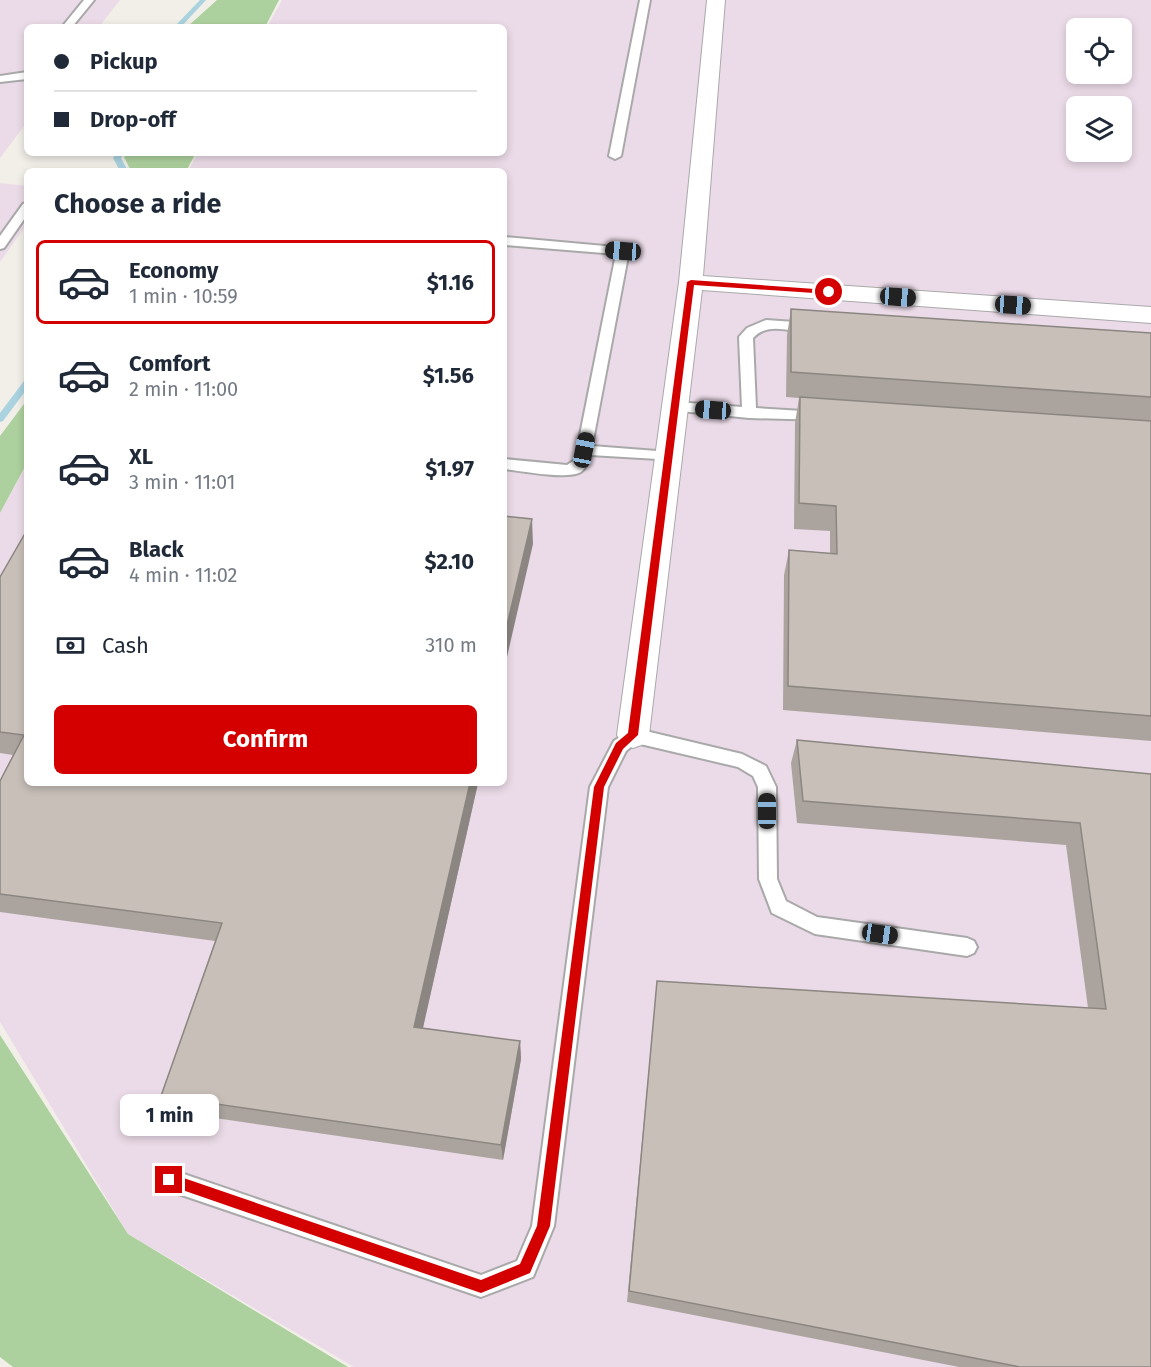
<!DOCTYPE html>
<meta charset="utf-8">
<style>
body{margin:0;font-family:"Fira Sans",sans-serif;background:#f2f2f3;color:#1f2937;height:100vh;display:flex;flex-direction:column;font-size:22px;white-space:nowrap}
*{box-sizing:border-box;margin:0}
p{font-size:20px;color:#747a83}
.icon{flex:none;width:33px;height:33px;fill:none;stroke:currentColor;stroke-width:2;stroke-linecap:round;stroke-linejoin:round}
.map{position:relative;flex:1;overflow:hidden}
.panel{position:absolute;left:24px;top:168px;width:483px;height:618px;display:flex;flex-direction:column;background:#fff;border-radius:9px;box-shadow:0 3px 9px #0003}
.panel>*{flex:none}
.top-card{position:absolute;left:24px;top:24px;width:483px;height:132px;border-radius:9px;box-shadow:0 3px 9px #0003;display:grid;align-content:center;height:132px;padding:0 30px;background:#fff}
.buttons{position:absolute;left:1066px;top:18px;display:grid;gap:12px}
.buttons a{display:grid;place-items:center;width:66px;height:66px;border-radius:9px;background:#fff;box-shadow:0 3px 9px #0003;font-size:30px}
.end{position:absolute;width:27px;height:27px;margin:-14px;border:8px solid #d40000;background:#fff;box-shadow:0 0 0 3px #fff}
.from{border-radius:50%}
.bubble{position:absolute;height:42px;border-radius:9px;background:#fff;box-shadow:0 3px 9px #0003;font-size:20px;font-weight:700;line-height:42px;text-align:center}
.car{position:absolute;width:18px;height:36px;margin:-18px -9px;border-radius:8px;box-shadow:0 0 4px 2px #0007;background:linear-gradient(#222 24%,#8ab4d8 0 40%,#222 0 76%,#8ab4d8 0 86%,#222 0)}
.top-card b{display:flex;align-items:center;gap:21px;height:57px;font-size:22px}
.top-card b+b{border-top:2px solid #e0e1e3}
.top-card i{width:15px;height:15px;background:#1f2937}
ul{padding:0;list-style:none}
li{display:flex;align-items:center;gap:18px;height:84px;margin:0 12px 9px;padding:0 18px;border:3px solid transparent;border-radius:9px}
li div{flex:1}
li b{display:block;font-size:22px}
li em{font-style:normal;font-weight:700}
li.on{border-color:#d40000}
li>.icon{width:54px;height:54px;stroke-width:1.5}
h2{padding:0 30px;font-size:27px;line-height:72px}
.pay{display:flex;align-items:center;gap:15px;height:66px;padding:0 30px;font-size:22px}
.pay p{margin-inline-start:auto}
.primary-button{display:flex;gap:12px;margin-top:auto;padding:12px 30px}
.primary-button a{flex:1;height:69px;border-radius:9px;background:#d40000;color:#fff;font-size:24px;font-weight:700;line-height:69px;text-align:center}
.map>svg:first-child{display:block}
.industrial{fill:#ebdbe8;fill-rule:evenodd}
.forest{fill:#add19e}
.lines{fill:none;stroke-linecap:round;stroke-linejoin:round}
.stream{fill:#aad3df;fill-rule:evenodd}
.service-casing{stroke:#a9a9a9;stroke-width:4}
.minor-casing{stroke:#a9a9a9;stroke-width:2}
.service{fill:#fff;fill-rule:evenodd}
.minor{fill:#fff;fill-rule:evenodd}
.wall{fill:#aba49e}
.shaded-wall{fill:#8b8681}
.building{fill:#c7bfb8;stroke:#8b8681;stroke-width:1.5}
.route{fill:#d40000}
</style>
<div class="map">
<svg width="1151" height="1367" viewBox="0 0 1151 1367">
<rect width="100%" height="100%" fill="#f2efe9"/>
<g class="industrial">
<path d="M0 0H120L99 27H27V122L0 158Z"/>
<path d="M282 0H1151V1367H354L128 1234 0 1022V513L27 464V783H504V171H188L198 153H504V27H267ZM1077 28H1122V74H1077ZM1077 106H1122V152H1077Z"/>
<path d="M0 183 27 186V224L0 262Z"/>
</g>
<g class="forest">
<path d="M217 0H279L265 27H187Z"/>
<path d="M128 153H196L186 171H131L124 157Z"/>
<path d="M27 400V463L0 513V436Z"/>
<path d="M0 1035 128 1234 348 1367H13L0 1357Z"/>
</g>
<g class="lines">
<g class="stream">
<path d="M200 0H206L181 27H174Z"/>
<path d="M116 153H124L121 158 128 171H120L113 158Z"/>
<path d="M27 380V389L3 421 0 422V413L24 381Z"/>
</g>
<defs>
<g id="service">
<path d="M84 0H94L72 27H62Z"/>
<path d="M640 0H650L621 156 615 159 609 156Z"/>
<path d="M27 72V79L0 82V76Z"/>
<path d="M27 202V215L4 248 0 249V236L23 204Z"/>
<path d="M504 237 627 248 629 251 592 446 670 452 675 454 677 457 675 460 590 455C589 461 586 468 581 472 567 480 521 471 504 469V459L567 465 575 460 616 254 504 245Z"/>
<path d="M766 320 809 323 815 327C802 340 772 317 753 338L756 408 819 412 826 417 824 420 749 418 671 410 669 407 671 404 676 402 742 407 739 337 747 328Z"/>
<path d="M633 728 742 754 766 766 776 787 777 879 786 901 817 917 967 938 974 941 977 947 974 953 967 956 815 934 772 913 759 879 758 787 753 776 738 767 636 743 626 751 608 787 554 1226 533 1277 481 1297 161 1188 158 1180 161 1172 169 1169 481 1275 517 1261 532 1226 590 787 614 741Z"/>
</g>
<path id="minor" d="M707 0H725L703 276 1151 307V323L702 290 649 735 644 744 633 748 622 744 617 735 679 282Z"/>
</defs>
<use href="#service" class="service-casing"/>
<use href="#minor" class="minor-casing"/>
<use href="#service" class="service"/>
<use href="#minor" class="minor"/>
</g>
<g class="wall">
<path d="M791 309 1151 333V741L783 710 784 575 789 550 830 553V531L794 529 795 423 799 398 786 397 787 335Z"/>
<path d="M27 530V783H478L423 1028 520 1041 521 1059 503 1160 174 1112 161 1096 215 941 0 912V781L13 755 0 753V577Z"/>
<path d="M797 740 1151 774V1367H959L627 1302 657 981 1088 1008 1066 845 797 823 791 763Z"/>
</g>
<g class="shaded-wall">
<path d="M532 519 533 544 504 670V638Z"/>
<path d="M470 783H478L419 1045 414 1027Z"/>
<path d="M520 1041 521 1059 503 1160 501 1145Z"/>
</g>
<g class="building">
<path d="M791 309 1151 333V397L791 372Z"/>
<path d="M800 397 1151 421V716L788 686 789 550 837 554 836 506 799 503Z"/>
<path d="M504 516 532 519 504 638Z"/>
<path d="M27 530V783H470L414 1027 520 1041 501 1145 161 1096 222 923 0 894V781L24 735 0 732V577Z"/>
<path d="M797 740 1151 774V1367H1020L629 1291 657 981 1106 1009 1080 823 803 801Z"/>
</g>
<path class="route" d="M691 280 829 290 833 292 829 294 694 285 638 735 623 749 604 787 550 1226 530 1273 481 1293 165 1184 163 1180 165 1175 169 1173 481 1280 520 1264 537 1226 594 787 616 743 628 733 687 282Z"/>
</svg>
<div class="buttons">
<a><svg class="icon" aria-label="locate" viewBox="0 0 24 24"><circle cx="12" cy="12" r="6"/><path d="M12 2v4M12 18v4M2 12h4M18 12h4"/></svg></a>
<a><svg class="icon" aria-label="layers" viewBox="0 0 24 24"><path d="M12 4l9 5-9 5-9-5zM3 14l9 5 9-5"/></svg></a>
</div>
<i class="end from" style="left:829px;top:292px"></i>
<i class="end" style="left:169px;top:1180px"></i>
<div class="bubble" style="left:120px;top:1094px;width:99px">1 min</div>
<i class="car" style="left:623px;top:251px;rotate:274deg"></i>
<i class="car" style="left:898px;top:297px;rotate:94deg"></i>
<i class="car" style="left:1013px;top:305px;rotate:94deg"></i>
<i class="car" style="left:713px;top:410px;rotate:274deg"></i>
<i class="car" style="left:584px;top:450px;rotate:11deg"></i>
<i class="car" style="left:767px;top:811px;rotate:0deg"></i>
<i class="car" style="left:880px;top:934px;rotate:98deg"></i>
<div class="top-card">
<b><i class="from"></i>Pickup</b>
<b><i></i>Drop-off</b>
</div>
<section class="panel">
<h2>Choose a ride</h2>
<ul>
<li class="on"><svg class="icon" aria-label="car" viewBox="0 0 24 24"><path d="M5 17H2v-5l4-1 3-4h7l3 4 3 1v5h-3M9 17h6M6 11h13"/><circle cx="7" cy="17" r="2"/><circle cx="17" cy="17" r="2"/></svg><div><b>Economy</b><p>1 min · 10:59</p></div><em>$1.16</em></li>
<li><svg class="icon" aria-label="car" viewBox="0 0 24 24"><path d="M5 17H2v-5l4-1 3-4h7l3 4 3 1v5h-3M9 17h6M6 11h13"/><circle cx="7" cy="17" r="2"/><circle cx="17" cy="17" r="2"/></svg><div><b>Comfort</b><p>2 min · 11:00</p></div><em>$1.56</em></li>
<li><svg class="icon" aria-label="car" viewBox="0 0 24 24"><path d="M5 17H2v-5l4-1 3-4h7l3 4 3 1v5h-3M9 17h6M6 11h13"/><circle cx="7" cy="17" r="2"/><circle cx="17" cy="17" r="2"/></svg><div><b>XL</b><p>3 min · 11:01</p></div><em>$1.97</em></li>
<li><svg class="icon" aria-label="car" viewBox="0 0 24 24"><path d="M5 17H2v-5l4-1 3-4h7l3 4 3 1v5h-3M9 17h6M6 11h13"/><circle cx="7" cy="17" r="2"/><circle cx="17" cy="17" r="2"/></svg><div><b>Black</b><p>4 min · 11:02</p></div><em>$2.10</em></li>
</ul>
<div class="pay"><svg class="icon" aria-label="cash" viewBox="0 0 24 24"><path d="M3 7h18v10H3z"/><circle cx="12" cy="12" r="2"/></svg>Cash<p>310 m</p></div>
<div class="primary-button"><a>Confirm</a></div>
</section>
</div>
